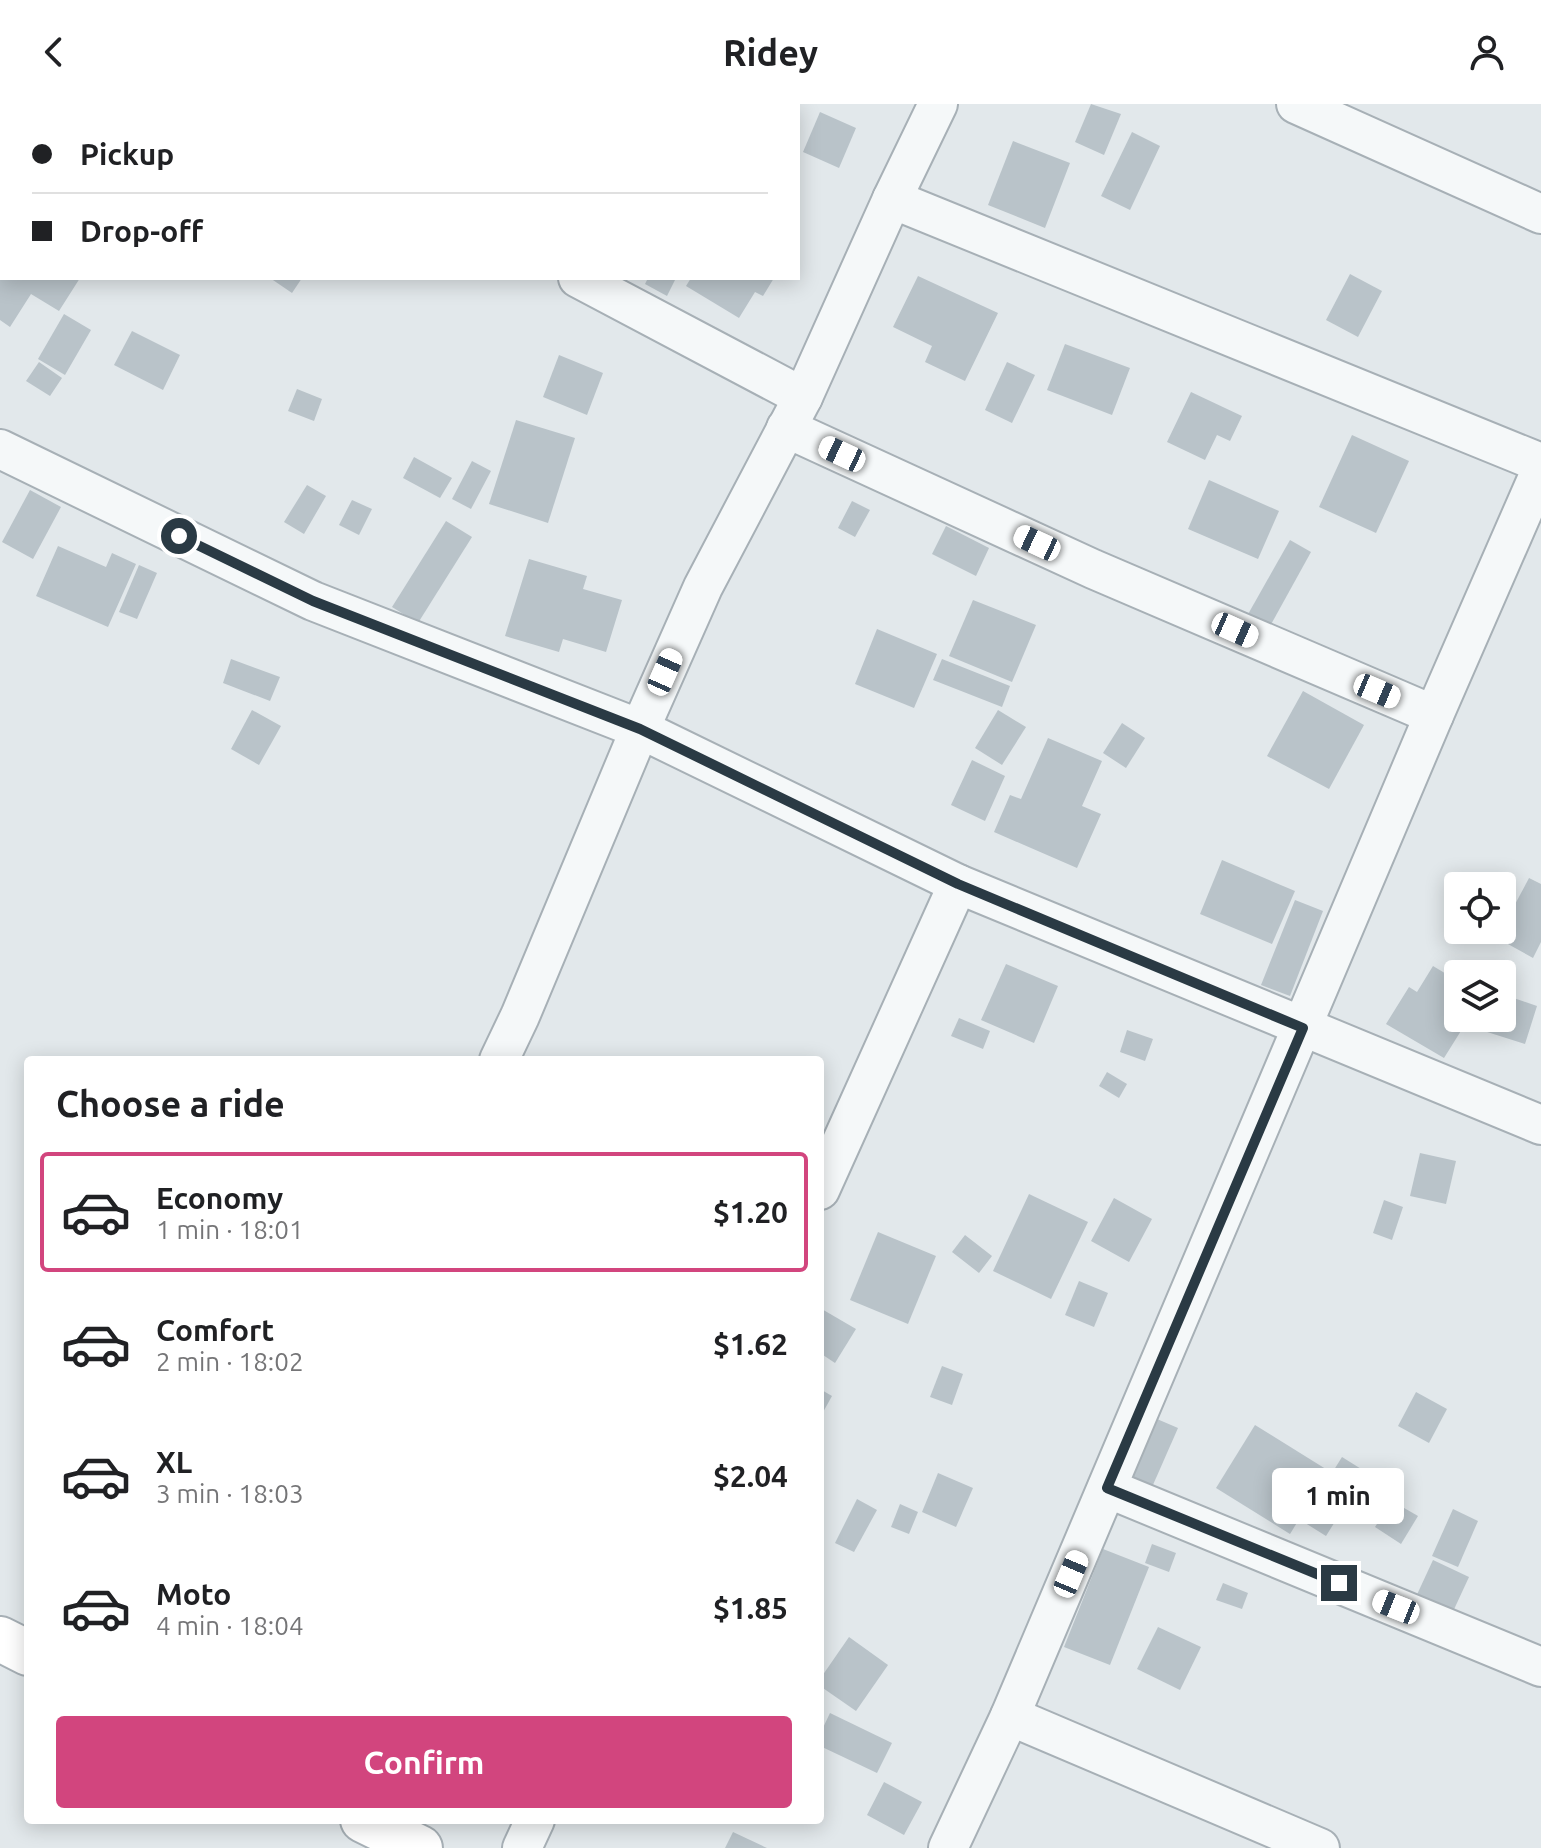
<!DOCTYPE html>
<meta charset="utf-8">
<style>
body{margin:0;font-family:Ubuntu,sans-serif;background:#f6f6f6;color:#202124;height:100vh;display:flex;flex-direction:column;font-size:30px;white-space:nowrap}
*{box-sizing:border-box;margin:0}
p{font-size:26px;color:#757577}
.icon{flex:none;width:44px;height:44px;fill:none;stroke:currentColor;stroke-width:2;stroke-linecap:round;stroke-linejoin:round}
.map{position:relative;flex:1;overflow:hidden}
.details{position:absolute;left:24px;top:952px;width:800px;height:768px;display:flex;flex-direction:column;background:#fff;border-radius:8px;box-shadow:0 4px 20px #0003}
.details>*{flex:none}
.banner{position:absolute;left:0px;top:0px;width:800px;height:176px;box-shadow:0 4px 20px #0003;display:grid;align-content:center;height:176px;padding:0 32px;background:#fff}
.tools{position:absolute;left:1444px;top:768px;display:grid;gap:16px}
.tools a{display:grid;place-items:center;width:72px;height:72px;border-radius:8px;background:#fff;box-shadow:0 4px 20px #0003;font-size:40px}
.end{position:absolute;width:36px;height:36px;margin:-18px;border:10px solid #2a3a44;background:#fff;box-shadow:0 0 0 4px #fff}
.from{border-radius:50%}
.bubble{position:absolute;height:56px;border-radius:8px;background:#fff;box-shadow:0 4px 20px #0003;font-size:26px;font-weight:600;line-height:56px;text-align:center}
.car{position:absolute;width:24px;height:48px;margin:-24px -12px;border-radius:10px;box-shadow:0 0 6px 2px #0007;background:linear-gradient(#fff 24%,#345 0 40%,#fff 0 76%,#345 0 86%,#fff 0)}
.banner b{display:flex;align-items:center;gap:28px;height:76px;font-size:30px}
.banner b+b{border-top:2px solid #e0e0e0}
.banner i{width:20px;height:20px;background:#202124}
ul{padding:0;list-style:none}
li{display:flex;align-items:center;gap:24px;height:120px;margin:0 16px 12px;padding:0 16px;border:4px solid transparent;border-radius:8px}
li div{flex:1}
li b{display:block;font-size:30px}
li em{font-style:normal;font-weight:600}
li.on{border-color:#d2457e}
li>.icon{width:72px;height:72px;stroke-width:1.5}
h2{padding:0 32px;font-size:36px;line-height:96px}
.action{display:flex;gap:16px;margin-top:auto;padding:16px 32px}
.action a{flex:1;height:92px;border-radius:8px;background:#d2457e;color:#fff;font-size:32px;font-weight:600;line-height:92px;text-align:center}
header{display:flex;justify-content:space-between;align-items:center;height:104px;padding:0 32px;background:#fff;font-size:36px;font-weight:600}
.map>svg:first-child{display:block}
.building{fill:#b9c3c9}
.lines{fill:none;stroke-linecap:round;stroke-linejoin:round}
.street-casing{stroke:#a7b0b6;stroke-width:42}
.secondary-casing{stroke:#a7b0b6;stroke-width:48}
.street{stroke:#f5f8f9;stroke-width:38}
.secondary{stroke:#fff;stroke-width:44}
.route{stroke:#2a3a44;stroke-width:10}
</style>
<header><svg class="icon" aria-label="back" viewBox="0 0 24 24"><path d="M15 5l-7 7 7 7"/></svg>Ridey<svg class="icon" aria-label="person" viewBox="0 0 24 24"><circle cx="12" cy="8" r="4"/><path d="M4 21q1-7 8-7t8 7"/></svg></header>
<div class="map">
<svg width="1541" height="1744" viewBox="0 0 1541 1744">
<rect width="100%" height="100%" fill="#e2e8eb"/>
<g class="building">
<path d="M1091 0 1121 10 1104 51 1075 38Z"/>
<path d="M820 8 856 24 839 64 803 48Z"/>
<path d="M1132 28 1160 42 1130 106 1101 92Z"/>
<path d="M1013 37 1070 59 1045 124 988 101Z"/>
<path d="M1350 170 1382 187 1358 233 1326 216Z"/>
<path d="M918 172 998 209 965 277 925 258 932 242 893 223Z"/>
<path d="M0 174H80L59 207 31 190 10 223 0 216Z"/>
<path d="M270 174H302L292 189Z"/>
<path d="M648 174H676L667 192 645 180Z"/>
<path d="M691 174H774L763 192 755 188 739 214 686 182Z"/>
<path d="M64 210 91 226 65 271 38 255Z"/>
<path d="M132 227 180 251 163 286 114 261Z"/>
<path d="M1065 240 1130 264 1112 311 1047 286Z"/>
<path d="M559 251 603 269 587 311 543 293Z"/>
<path d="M39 258 62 274 50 292 26 277Z"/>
<path d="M1007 258 1035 271 1012 319 985 306Z"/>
<path d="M297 285 322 295 314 317 288 307Z"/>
<path d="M1191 288 1242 312 1230 337 1217 331 1205 356 1167 338Z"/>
<path d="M516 316 575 334 548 419 489 400Z"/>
<path d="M1352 331 1409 357 1376 429 1319 403Z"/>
<path d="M414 353 452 374 440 394 403 374Z"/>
<path d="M472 357 491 367 471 405 452 395Z"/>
<path d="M1209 376 1279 407 1258 455 1188 425Z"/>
<path d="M307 381 326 392 304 430 284 418Z"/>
<path d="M30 386 61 403 33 455 2 438Z"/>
<path d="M352 396 372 405 359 431 339 421Z"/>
<path d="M852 397 870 406 855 433 838 424Z"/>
<path d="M446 417 472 433 418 519 392 503Z"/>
<path d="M946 422 989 444 976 472 932 450Z"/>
<path d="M1290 436 1311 448 1269 524 1247 512Z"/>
<path d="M58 442 106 463 112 449 136 460 108 523 36 492Z"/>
<path d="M529 455 587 472 583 485 622 496 606 548 563 535 559 548 505 532Z"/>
<path d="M139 461 157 469 137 515 119 508Z"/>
<path d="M973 496 1036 521 1012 578 949 552Z"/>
<path d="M877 525 937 550 914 604 855 580Z"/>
<path d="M231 555 280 573 270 597 223 579Z"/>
<path d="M942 555 1010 582 1002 603 933 576Z"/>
<path d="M1303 587 1364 621 1329 685 1267 652Z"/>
<path d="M252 606 281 622 259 661 231 645Z"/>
<path d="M998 606 1026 623 1002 661 975 644Z"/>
<path d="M1122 619 1145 634 1126 664 1103 649Z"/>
<path d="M1048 634 1102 657 1082 702 1101 710 1077 764 994 728 1010 691 1021 695Z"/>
<path d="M972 656 1005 672 985 717 951 701Z"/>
<path d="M1222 756 1295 787 1272 840 1200 810Z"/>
<path d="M1529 774 1541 780V838L1533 854 1497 834Z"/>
<path d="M1295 796 1323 807 1290 892 1261 881Z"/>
<path d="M1006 860 1058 882 1034 939 981 916Z"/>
<path d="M1433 862 1458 877V914H1469L1444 954 1386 920 1409 883 1417 888Z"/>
<path d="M1502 890 1537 902 1525 940 1484 927 1489 914H1502Z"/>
<path d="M959 914 990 927 983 945 951 932Z"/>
<path d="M1127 926 1153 935 1145 957 1120 948Z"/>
<path d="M1107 968 1127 980 1119 994 1099 982Z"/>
<path d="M1420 1049 1456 1057 1446 1100 1410 1092Z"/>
<path d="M1029 1090 1088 1118 1051 1195 993 1167Z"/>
<path d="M1114 1094 1152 1115 1129 1158 1091 1137Z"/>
<path d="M1384 1096 1403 1103 1392 1136 1373 1129Z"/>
<path d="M878 1128 936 1152 908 1220 850 1196Z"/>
<path d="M965 1131 992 1152 979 1169 952 1148Z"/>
<path d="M1079 1177 1108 1189 1094 1223 1065 1211Z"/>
<path d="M820 1204 856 1225 835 1259 820 1249Z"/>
<path d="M942 1262 963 1270 952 1301 930 1293Z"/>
<path d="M820 1285 832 1292 822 1310 820 1309Z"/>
<path d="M1416 1288 1447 1305 1429 1339 1398 1322Z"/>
<path d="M1150 1312 1178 1324 1149 1390 1122 1378Z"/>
<path d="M1255 1321 1329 1367 1290 1430 1216 1384Z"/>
<path d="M1342 1353 1366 1368 1326 1432 1302 1417Z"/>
<path d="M938 1369 973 1384 956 1423 922 1408Z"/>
<path d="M857 1395 877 1406 854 1448 835 1439Z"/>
<path d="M1392 1397 1418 1412 1401 1440 1375 1423Z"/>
<path d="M900 1400 918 1408 909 1430 891 1423Z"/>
<path d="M1453 1405 1478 1417 1458 1463 1432 1452Z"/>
<path d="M1152 1440 1176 1449 1169 1468 1145 1459Z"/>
<path d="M1103 1445 1149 1463 1110 1561 1064 1543Z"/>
<path d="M1433 1456 1469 1473 1450 1514 1414 1497Z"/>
<path d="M1223 1479 1248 1489 1242 1505 1216 1496Z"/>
<path d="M1158 1523 1201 1543 1180 1586 1137 1565Z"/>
<path d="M849 1533 888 1561 856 1607 820 1582V1575Z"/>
<path d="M830 1609 892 1639 877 1669 820 1642V1630Z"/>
<path d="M884 1678 922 1698 904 1731 867 1711Z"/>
<path d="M733 1728 767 1744H725Z"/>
</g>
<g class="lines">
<defs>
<g id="street">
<path d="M254 0 258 2"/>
<path d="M1296 0 1541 110"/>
<path d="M892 95 1541 359"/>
<path d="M578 174 803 293"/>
<path d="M786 324 1093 465 1434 611"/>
<path d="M0 345 313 497 640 625 958 780 1541 1021"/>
<path d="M499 956 520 912 640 625 703 483 803 293 892 95 938 0"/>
<path d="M820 1086 958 780"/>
<path d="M1107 1384 1541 1563"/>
<path d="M1010 1612 1320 1744"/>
<path d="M522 1744 535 1716"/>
<path d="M948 1744 1010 1612 1434 611 1541 366"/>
</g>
<g id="secondary">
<path d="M0 1535 28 1549"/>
<path d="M363 1716 420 1744"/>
</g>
</defs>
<use href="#street" class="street-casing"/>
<use href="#secondary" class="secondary-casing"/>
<use href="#street" class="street"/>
<use href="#secondary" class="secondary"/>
</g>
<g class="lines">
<path class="route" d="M179 432 313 497 640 625 958 780 1303 924 1107 1384 1339 1479"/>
</g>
</svg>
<div class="tools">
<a><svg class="icon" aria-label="locate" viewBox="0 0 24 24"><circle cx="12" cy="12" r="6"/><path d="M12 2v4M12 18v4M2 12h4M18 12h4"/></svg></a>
<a><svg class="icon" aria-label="layers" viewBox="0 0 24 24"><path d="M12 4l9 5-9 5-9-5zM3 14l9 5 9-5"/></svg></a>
</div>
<i class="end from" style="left:179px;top:432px"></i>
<i class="end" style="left:1339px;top:1479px"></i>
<div class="bubble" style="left:1272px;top:1364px;width:132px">1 min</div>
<i class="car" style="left:842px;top:350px;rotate:295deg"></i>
<i class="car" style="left:1037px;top:439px;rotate:295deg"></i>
<i class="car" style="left:1235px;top:526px;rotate:114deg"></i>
<i class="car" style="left:665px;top:568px;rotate:24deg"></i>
<i class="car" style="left:1377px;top:587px;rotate:113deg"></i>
<i class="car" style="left:1071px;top:1470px;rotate:23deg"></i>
<i class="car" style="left:1396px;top:1503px;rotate:292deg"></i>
<div class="banner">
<b><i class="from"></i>Pickup</b>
<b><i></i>Drop-off</b>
</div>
<section class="details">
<h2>Choose a ride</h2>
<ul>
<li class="on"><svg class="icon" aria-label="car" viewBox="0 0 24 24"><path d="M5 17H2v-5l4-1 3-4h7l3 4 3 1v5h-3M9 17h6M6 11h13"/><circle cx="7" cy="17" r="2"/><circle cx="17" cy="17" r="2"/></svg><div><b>Economy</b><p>1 min · 18:01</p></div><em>$1.20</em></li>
<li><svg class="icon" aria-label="car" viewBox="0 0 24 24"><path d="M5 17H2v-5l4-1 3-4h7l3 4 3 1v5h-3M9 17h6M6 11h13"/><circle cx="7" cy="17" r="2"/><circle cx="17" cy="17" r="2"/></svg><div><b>Comfort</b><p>2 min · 18:02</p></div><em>$1.62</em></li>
<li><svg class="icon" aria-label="car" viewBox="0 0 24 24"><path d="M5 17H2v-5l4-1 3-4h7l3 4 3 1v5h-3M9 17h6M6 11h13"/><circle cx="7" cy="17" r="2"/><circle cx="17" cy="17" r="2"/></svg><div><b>XL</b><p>3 min · 18:03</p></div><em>$2.04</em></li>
<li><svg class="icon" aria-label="car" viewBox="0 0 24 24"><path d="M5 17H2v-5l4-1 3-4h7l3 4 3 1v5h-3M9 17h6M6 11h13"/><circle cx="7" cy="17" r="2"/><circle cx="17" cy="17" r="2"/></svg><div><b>Moto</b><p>4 min · 18:04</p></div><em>$1.85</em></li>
</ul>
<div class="action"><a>Confirm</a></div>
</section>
</div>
